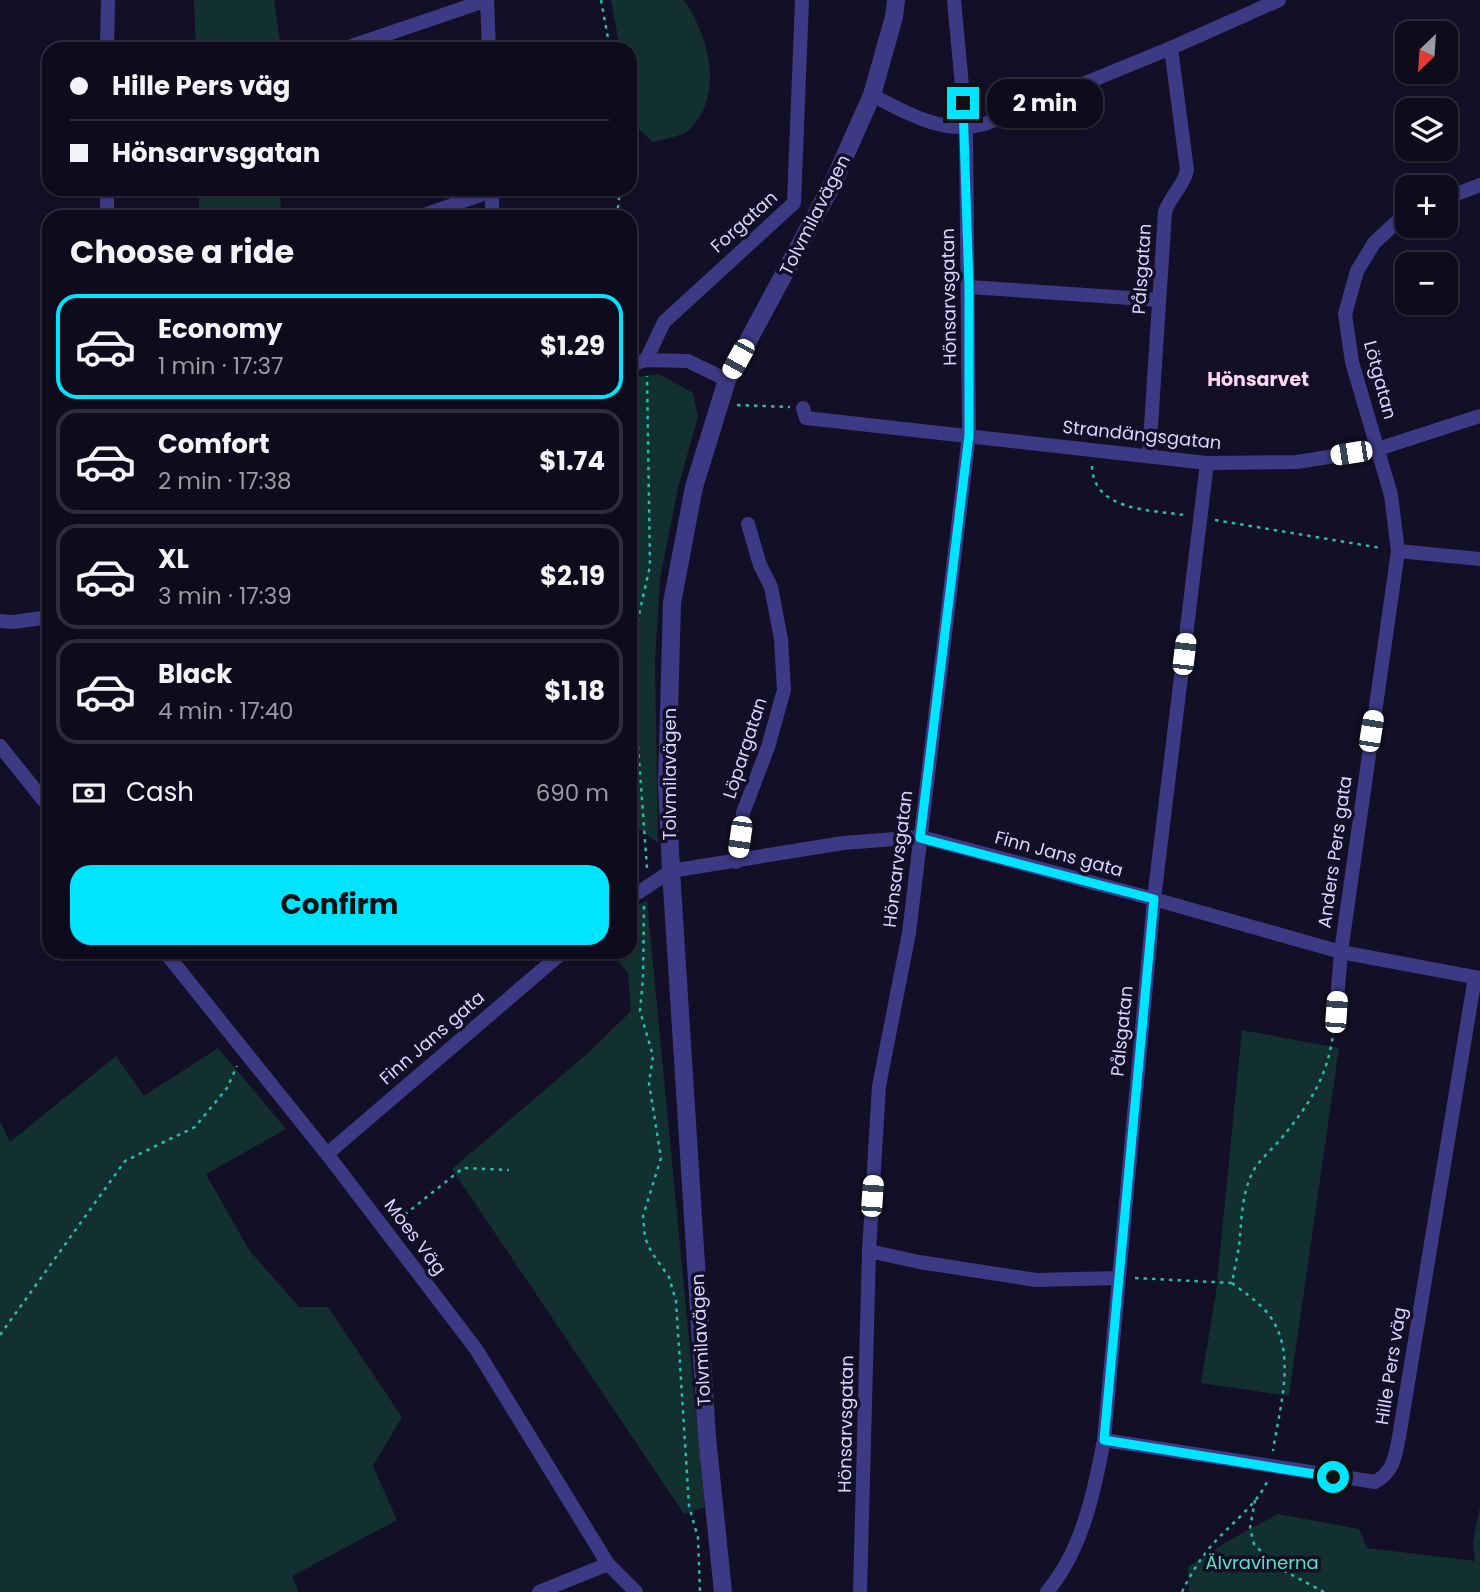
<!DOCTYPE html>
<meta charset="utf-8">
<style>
body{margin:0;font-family:Poppins,sans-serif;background:#171425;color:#f1f3f6;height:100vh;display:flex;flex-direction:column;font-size:26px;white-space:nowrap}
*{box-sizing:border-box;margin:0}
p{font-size:23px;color:#9b9ba3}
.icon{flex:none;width:38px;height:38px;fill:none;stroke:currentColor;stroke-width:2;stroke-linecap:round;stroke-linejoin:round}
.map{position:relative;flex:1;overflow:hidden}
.panel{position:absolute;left:42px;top:210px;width:595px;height:749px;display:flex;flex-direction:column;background:#0e0b1c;border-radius:21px;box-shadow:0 2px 5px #0004,0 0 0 2px #2e2b3b}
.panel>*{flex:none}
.banner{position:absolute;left:42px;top:42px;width:595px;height:154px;border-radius:21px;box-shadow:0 2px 5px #0004,0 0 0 2px #2e2b3b;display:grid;align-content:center;height:154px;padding:0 28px;background:#0e0b1c}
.needle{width:46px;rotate:205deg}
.fabs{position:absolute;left:1395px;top:21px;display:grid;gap:14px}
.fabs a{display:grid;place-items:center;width:63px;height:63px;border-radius:14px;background:#0e0b1c;box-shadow:0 2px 5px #0004,0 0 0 2px #2e2b3b;font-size:35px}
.end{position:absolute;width:32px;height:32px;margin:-16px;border:9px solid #00e5ff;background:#111;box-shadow:0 0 0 4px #111}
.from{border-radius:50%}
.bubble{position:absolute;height:49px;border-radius:21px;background:#0e0b1c;box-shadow:0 2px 5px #0004,0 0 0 2px #2e2b3b;font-size:23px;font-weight:700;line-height:49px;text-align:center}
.car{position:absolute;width:21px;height:42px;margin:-21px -10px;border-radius:9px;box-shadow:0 0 5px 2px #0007;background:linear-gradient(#fff 24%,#345 0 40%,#fff 0 76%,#345 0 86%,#fff 0)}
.banner b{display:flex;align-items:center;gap:24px;height:66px;font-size:26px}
.banner b+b{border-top:2px solid #2e2b3b}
.banner i{width:18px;height:18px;background:#f1f3f6}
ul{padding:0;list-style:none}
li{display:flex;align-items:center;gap:21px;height:105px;margin:0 14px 10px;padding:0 14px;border:4px solid #2e2b3b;border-radius:21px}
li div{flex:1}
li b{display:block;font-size:26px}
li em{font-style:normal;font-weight:700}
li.current{border-color:#00e5ff}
li>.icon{width:63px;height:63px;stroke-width:1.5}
h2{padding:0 28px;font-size:32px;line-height:84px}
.pay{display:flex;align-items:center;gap:18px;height:77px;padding:0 28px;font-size:26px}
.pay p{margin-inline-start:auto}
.cta{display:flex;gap:14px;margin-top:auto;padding:14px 28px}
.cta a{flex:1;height:80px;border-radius:21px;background:#00e5ff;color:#111;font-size:28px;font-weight:700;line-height:80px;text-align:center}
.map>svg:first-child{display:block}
.green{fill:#12302f}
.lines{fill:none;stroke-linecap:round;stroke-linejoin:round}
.path{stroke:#2fb8b0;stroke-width:2.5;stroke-dasharray:3.5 5;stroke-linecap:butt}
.minor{stroke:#3d3a85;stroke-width:14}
.tertiary{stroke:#3d3a85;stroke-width:18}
.route{stroke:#00e5ff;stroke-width:9}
.labels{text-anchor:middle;stroke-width:7;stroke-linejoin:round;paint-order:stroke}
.street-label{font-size:18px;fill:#d9d4ff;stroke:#130f26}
.park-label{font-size:18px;fill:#5fe0c0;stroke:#130f26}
.neighbourhood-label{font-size:19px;font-weight:bold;fill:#ffd6f0;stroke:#130f26}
</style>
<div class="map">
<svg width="1480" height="1592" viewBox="0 0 1480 1592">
<rect width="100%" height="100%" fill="#130f26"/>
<g class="green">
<path d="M194 0H274L281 49H196Z"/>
<path d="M611 0H684C709 36 725 96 689 130 681 137 663 139 653 142L633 124 630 107V49H620Z"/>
<path d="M199 189H279L282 217H199Z"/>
<path d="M659 374 693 393 698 417 679 484 660 578 655 662 658 843 630 822V532L632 531 633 377Z"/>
<path d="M647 901 705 1507 684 1514 452 1169 589 1052 631 1011 628 973 611 952H630V908Z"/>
<path d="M1242 1030 1339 1048 1289 1396 1201 1383 1216 1293Z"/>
<path d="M218 1048 286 1129 206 1174 249 1250 299 1307H328L402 1417 373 1466 397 1520 292 1576 299 1592H0V1121L10 1142 116 1056 144 1096Z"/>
<path d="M1480 1507V1592H1189L1188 1567 1228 1541 1278 1514 1359 1529 1367 1548 1475 1561 1473 1542Z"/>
</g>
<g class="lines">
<g class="path">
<path d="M601 0 610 49"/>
<path d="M617 217 620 189"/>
<path d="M630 316 640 339"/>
<path d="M737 405 790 407"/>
<path d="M1092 466C1093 511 1151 510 1184 515"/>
<path d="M1215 520 1381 548"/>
<path d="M647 868 635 705 638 619 650 566 647 376"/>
<path d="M644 906 643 979 640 1011 653 1056 649 1083 661 1158 643 1216 645 1238 652 1253 669 1277 676 1301 689 1506 698 1538 700 1592"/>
<path d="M398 1220 463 1168 509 1170"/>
<path d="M1135 1278 1232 1283C1234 1271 1237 1258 1239 1246 1242 1219 1241 1192 1255 1168 1262 1158 1272 1149 1280 1140 1311 1102 1329 1076 1334 1026"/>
<path d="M1232 1283C1245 1293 1259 1302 1269 1315 1298 1353 1279 1408 1273 1451"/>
<path d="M0 1335 125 1161 195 1127 227 1088 237 1066"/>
<path d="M1255 1500 1250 1528 1254 1544 1275 1566 1324 1592"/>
<path d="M1182 1592C1190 1575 1200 1559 1212 1545 1230 1524 1255 1507 1267 1482"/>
</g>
<g class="minor">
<path d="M487 0 489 49"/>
<path d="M107 49 108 0"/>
<path d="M343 49 487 0"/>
<path d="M872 95C908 114 944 135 985 124L1171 48 1279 0"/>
<path d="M492 189V217"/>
<path d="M1446 198 1480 185"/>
<path d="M107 217V189"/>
<path d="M418 217 492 191"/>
<path d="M969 287 1159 300"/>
<path d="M646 360 664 322 794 203 802 0"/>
<path d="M630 365 646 360 688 361 727 380"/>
<path d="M803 408 806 418 1207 463 1297 462 1378 449 1480 416"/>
<path d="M1149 456 1165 212C1170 196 1184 186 1187 170L1171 48"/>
<path d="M1398 551 1480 559"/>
<path d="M0 621 13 622 49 617"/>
<path d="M0 746 49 807"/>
<path d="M736 862 743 813 768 747 784 690 781 639 771 587 760 565 748 524"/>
<path d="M630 898 671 871 843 843 921 837 1154 899 1341 952 1480 978"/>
<path d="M165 952 327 1154 476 1349 608 1564 636 1592"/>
<path d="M1336 1012 1341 952 1398 551 1391 495 1352 362 1345 314 1357 271 1374 243 1400 219 1407 216"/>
<path d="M327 1154 563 952"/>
<path d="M869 1251 919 1262 1036 1280 1118 1278"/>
<path d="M1104 1440 1375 1482C1394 1471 1395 1457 1399 1437L1475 977"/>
<path d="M539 1592 608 1564"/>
<path d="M860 1592 869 1251 879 1086 909 933 969 435 966 129 954 0"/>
<path d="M1047 1592C1082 1550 1094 1493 1104 1440L1154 899 1207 463"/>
</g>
<path class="tertiary" d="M723 1592 707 1437 671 871 667 783 672 603 694 487 727 380 832 185 872 95 894 17 896 0"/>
</g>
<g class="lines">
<path class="route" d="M963 103 969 287V435L920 838 1154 899 1104 1440 1333 1477"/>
</g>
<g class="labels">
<g class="street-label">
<text transform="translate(815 215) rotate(-63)" y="6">Tolvmilavägen</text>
<text transform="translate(744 222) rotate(-42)" y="6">Forgatan</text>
<text transform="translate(1142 269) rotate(-86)" y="6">Pålsgatan</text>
<text transform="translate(949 297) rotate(-91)" y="6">Hönsarvsgatan</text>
<text transform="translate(1380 380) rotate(75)" y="6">Lötgatan</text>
<text transform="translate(1142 435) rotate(6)" y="6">Strandängsgatan</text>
<text transform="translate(745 748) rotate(-72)" y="6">Löpargatan</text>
<text transform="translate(670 774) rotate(-90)" y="6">Tolvmilavägen</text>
<text transform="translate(1335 852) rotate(-82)" y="6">Anders Pers gata</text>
<text transform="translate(1059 854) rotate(15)" y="6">Finn Jans gata</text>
<text transform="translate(898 859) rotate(-83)" y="6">Hönsarvsgatan</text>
<text transform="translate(1122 1031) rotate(-84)" y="6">Pålsgatan</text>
<text transform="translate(432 1038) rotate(-41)" y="6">Finn Jans gata</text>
<text transform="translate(415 1237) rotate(53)" y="6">Moes Väg</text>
<text transform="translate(701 1340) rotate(-93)" y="6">Tolvmilavägen</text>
<text transform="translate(1391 1366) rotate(-81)" y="6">Hille Pers väg</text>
<text transform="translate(846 1424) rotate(-89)" y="6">Hönsarvsgatan</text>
</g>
<g class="park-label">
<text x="1262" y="1569">Älvravinerna</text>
</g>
<g class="neighbourhood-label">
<text x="1258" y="386">Hönsarvet</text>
</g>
</g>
</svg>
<div class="fabs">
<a><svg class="needle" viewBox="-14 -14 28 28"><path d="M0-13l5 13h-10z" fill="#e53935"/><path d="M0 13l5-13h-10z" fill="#9b9ba3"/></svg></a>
<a><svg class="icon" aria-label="layers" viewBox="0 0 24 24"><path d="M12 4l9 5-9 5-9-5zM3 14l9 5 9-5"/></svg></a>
<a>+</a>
<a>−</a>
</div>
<i class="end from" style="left:1333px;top:1477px"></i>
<i class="end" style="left:963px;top:103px"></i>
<div class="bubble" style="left:987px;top:79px;width:116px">2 min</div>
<i class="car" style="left:738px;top:359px;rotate:209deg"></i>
<i class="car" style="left:1351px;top:453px;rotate:261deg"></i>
<i class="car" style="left:1184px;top:654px;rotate:7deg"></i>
<i class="car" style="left:1371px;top:731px;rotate:9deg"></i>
<i class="car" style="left:740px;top:837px;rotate:188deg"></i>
<i class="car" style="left:1336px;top:1012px;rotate:4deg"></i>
<i class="car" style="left:872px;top:1196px;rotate:4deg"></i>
<div class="banner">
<b><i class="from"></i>Hille Pers väg</b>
<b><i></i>Hönsarvsgatan</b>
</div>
<section class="panel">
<h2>Choose a ride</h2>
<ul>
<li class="current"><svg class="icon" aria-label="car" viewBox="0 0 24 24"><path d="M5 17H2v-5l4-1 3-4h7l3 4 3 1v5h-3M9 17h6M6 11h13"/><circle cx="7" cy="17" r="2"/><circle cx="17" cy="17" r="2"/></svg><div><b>Economy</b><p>1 min · 17:37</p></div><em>$1.29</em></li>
<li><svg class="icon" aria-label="car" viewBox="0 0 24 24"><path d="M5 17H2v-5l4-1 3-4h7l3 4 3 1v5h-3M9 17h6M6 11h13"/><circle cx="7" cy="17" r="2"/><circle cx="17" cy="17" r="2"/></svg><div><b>Comfort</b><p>2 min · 17:38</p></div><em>$1.74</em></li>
<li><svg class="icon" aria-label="car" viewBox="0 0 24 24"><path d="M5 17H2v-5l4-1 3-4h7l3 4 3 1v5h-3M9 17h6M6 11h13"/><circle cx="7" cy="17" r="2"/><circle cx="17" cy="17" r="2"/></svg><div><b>XL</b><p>3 min · 17:39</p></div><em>$2.19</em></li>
<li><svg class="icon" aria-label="car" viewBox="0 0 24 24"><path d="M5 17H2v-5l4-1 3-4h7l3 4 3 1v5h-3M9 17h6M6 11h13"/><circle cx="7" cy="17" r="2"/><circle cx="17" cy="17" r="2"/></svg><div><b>Black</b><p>4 min · 17:40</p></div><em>$1.18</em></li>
</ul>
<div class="pay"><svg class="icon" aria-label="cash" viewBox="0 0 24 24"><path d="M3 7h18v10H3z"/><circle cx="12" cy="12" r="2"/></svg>Cash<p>690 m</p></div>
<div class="cta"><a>Confirm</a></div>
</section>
</div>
